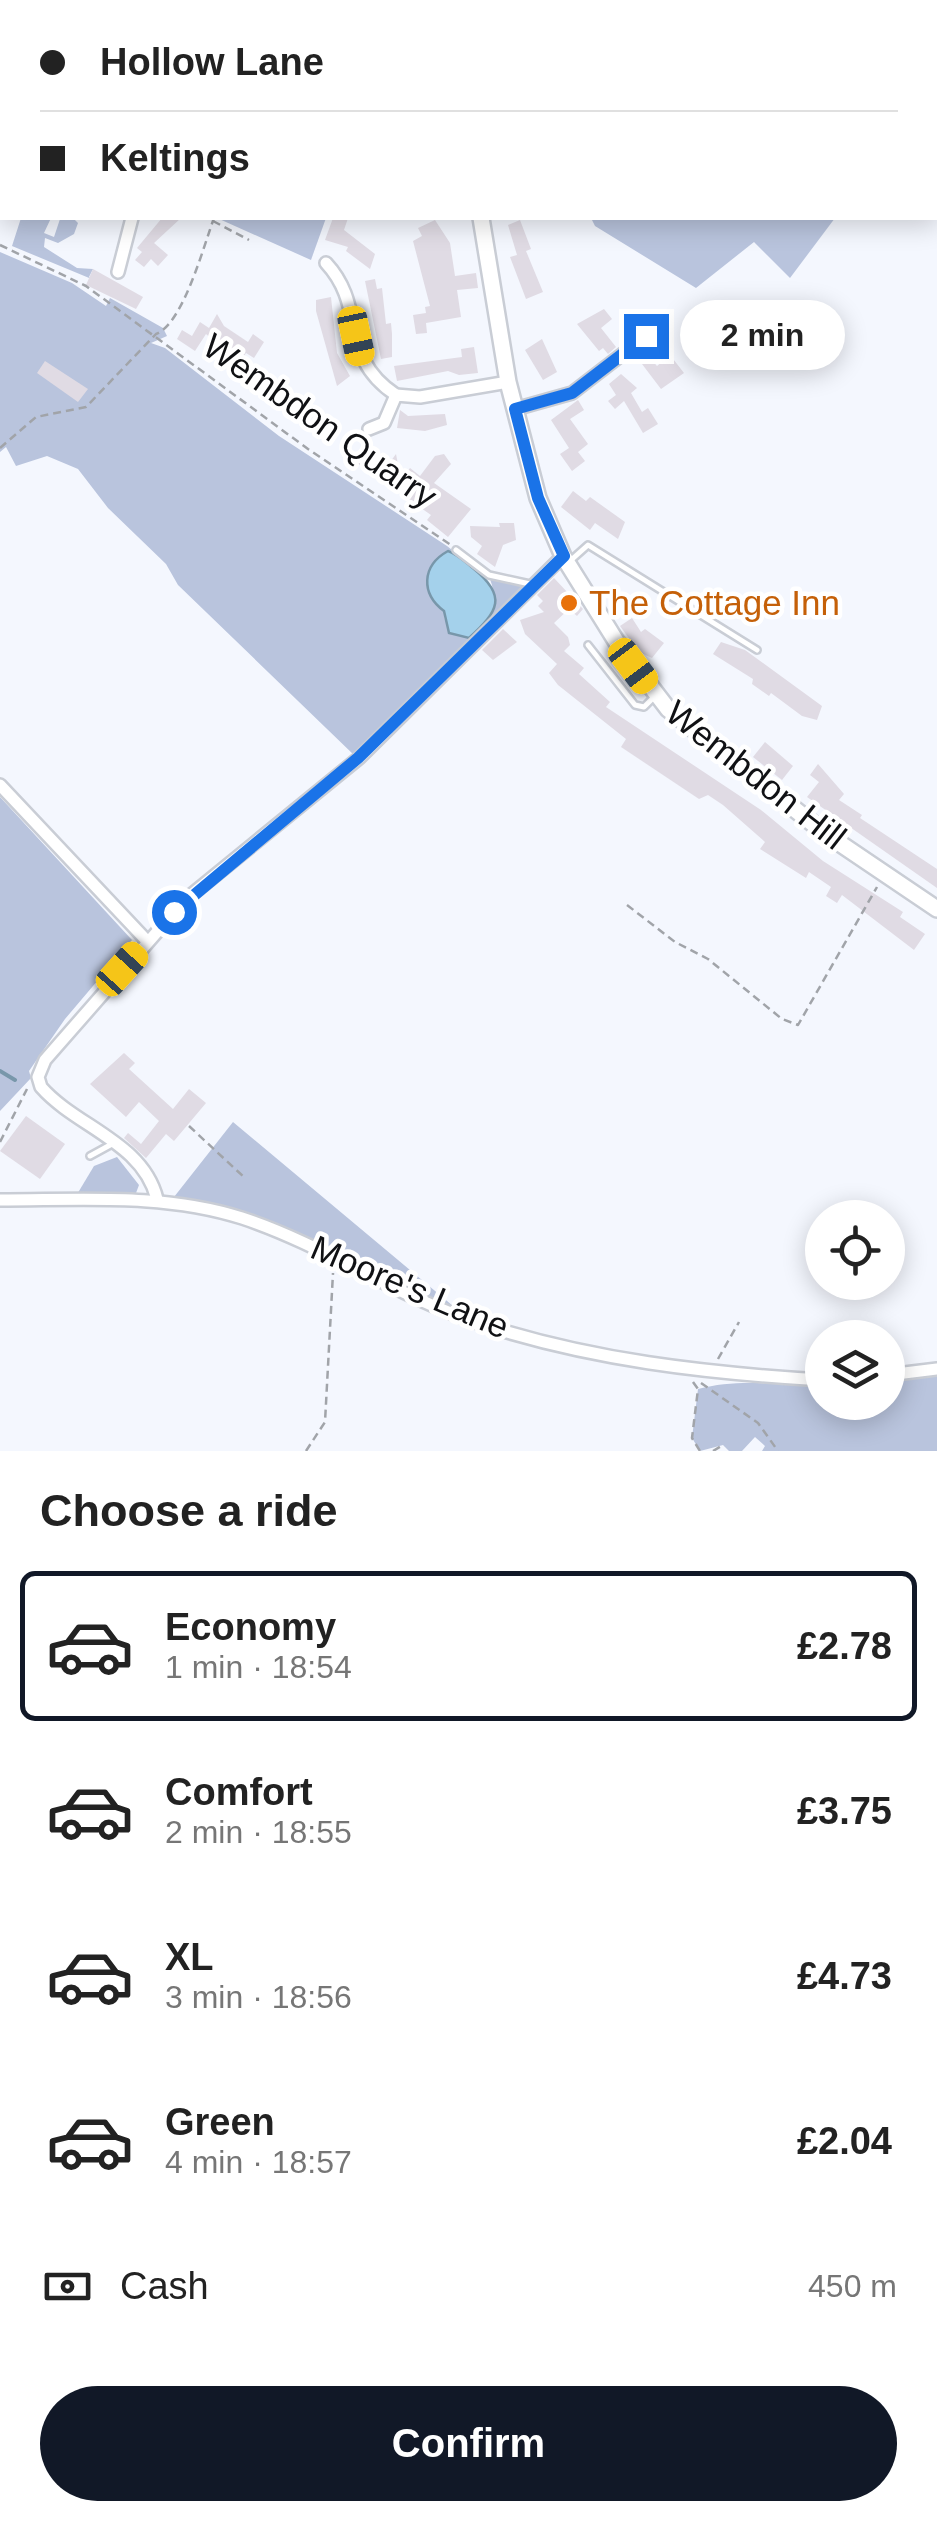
<!DOCTYPE html>
<meta charset="utf-8">
<style>
body{margin:0;font-family:Arial,sans-serif;background:#f6f6f6;color:#222;height:100vh;display:flex;flex-direction:column;font-size:38px;white-space:nowrap}
*{box-sizing:border-box;margin:0}
p{font-size:32px;color:#767676}
.icon{flex:none;width:55px;height:55px;fill:none;stroke:currentColor;stroke-width:2;stroke-linecap:round;stroke-linejoin:round}
.map{position:relative;height:1451px;overflow:hidden}
.side{display:flex;flex-direction:column;background:#fff;flex:1}
.side>*{flex:none}
.hud{position:absolute;left:0px;top:0px;width:938px;height:220px;box-shadow:0 5px 25px #0003;display:grid;align-content:center;height:220px;padding:0 40px;background:#fff}
.controls{position:absolute;left:805px;top:1200px;display:grid;gap:20px}
.controls a{display:grid;place-items:center;width:100px;height:100px;border-radius:50%;background:#fff;box-shadow:0 5px 25px #0003;font-size:50px}
.end{position:absolute;width:45px;height:45px;margin:-22px;border:12px solid #1a73e8;background:#fff;box-shadow:0 0 0 5px #fff}
.from{border-radius:50%}
.bubble{position:absolute;height:70px;border-radius:35px;background:#fff;box-shadow:0 5px 25px #0003;font-size:32px;font-weight:600;line-height:70px;text-align:center}
.car{position:absolute;width:30px;height:60px;margin:-30px -15px;border-radius:12px;box-shadow:0 0 8px 2px #0007;background:linear-gradient(#f5c518 24%,#345 0 40%,#f5c518 0 76%,#345 0 86%,#f5c518 0)}
.hud b{display:flex;align-items:center;gap:35px;height:95px;font-size:38px}
.hud b+b{border-top:2px solid #e0e0e0}
.hud i{width:25px;height:25px;background:#222}
ul{padding:0;list-style:none}
li{display:flex;align-items:center;gap:30px;height:150px;margin:0 20px 15px;padding:0 20px;border:5px solid transparent;border-radius:15px}
li div{flex:1}
li b{display:block;font-size:38px}
li em{font-style:normal;font-weight:600}
li.active{border-color:#111827}
li>.icon{width:90px;height:90px;stroke-width:1.5}
h2{padding:0 40px;font-size:45px;line-height:120px}
.pay{display:flex;align-items:center;gap:25px;height:110px;padding:0 40px;font-size:38px}
.pay p{margin-inline-start:auto}
.primary-button{display:flex;gap:20px;margin-top:auto;padding:20px 40px}
.primary-button a{flex:1;height:115px;border-radius:60px;background:#111827;color:#fff;font-size:40px;font-weight:600;line-height:115px;text-align:center}
.map>svg:first-child{display:block}
.green{fill:#b9c4dd}
.water{fill:#a4d1eb;stroke:#7897aa;stroke-width:2.5}
.lines{fill:none;stroke-linecap:round;stroke-linejoin:round}
.stream{stroke:#7897aa;stroke-width:4}
.building{fill:#e0dbe4}
.lane-casing{stroke:#c9cdd5;stroke-width:10}
.street-casing{stroke:#c9cdd5;stroke-width:16}
.secondary-casing{stroke:#c9cdd5;stroke-width:20}
.path{stroke:#a1a4a9;stroke-width:2.5;stroke-dasharray:8 5;stroke-linecap:butt}
.lane{stroke:#fff;stroke-width:5}
.street{stroke:#fff;stroke-width:11}
.secondary{stroke:#fff;stroke-width:15}
.route{stroke:#1a73e8;stroke-width:12}
.food-dot{fill:#e8710a;stroke:#fff;stroke-width:4}
.labels{text-anchor:middle;stroke-width:9;stroke-linejoin:round;paint-order:stroke}
.street-label{font-size:35px;fill:#101114;stroke:#fff}
.food-label{font-size:35px;fill:#c56008;stroke:#fff;text-anchor:start}
</style>
<div class="map">
<svg width="937" height="1451" viewBox="0 0 937 1451">
<rect width="100%" height="100%" fill="#f4f7fe"/>
<g class="green">
<path d="M21 218H51L44 233 54 237 60 219 73 218 78 223 74 234 58 243 45 238 44 247 77 268 93 269 89 277 94 280 12 246Z"/>
<path d="M217 218H326L311 260Z"/>
<path d="M591 218H835L790 278 754 242 696 288 595 226Z"/>
<path d="M0 252 72 283 106 306 110 298 163 328 167 336 151 343 165 348 279 436 447 546 461 557 448 551C422 566 423 595 444 611L445 620 469 638C490 618 500 607 490 579L524 586 355 756 178 585 166 564 108 508 78 469 47 456 16 466 6 447 0 452Z"/>
<path d="M0 797 132 940 65 1019 29 1071 31 1078 0 1111Z"/>
<path d="M233 1122 459 1311 346 1259 174 1197Z"/>
<path d="M117 1157 139 1185 136 1193 76 1196 94 1166Z"/>
<path d="M937 1374V1451H762L765 1446 755 1437 742 1451H729L723 1445 700 1451 692 1438 698 1389C739 1378 781 1385 822 1387V1402H888V1381Z"/>
</g>
<path class="water" d="M448 551C459 555 465 562 474 569 507 596 499 611 469 638L449 633 444 611C421 594 421 566 448 551Z"/>
<g class="lines">
<path class="stream" d="M0 1071 15 1080"/>
</g>
<g class="building">
<path d="M162 218H181L154 243 168 255 158 266 151 259 144 267 135 260 142 252 137 248Z"/>
<path d="M333 218H348L344 230 375 254 370 269 346 251 348 247 325 240Z"/>
<path d="M435 220 450 243 455 276 476 273 478 288 457 290 461 317 426 323 427 333 416 334 413 315 426 313 425 307 430 306 413 241 422 236 418 228Z"/>
<path d="M520 220 531 249 526 251 543 292 526 299 510 257 517 255 508 225Z"/>
<path d="M93 269 143 297 136 309 86 285Z"/>
<path d="M375 279 377 289 382 288 386 324 391 323 392 334V357L381 359 365 281Z"/>
<path d="M331 297 337 353 350 376 337 386 316 311V300Z"/>
<path d="M604 309 612 319 601 328 616 347 608 354 603 348 599 351 577 324Z"/>
<path d="M217 314 224 326 248 342 253 334 264 342 254 358 246 353 243 358 223 349 206 334 195 351 177 339 182 330 192 336 200 322 209 328Z"/>
<path d="M700 319 717 335 704 348 709 353 700 361 681 339Z"/>
<path d="M542 339 557 372 543 380 525 350Z"/>
<path d="M474 347 478 373 459 375 448 371 397 381 394 366 462 357 461 349Z"/>
<path d="M670 355 684 373 661 389 642 364 650 358 657 366Z"/>
<path d="M45 361 88 389 78 402 37 373Z"/>
<path d="M621 374 637 388 631 393 642 412 648 408 658 424 643 433 624 401 615 409 608 401 616 395 609 384Z"/>
<path d="M578 400 584 410 570 419 588 444 578 452 585 461 572 471 560 454 569 448 551 420Z"/>
<path d="M400 410 408 416 445 414 447 425 425 431 397 428Z"/>
<path d="M364 454 388 465 396 454 401 480 410 468 420 476 435 456 444 454 451 464 434 483 471 509 448 537 427 520 431 515 357 463Z"/>
<path d="M573 491 586 501 590 497 625 522 618 539 595 523 590 530 561 507Z"/>
<path d="M499 523H514L516 540 503 545 495 567 477 554 482 546 471 537 470 526 500 527Z"/>
<path d="M554 578 583 609 577 616 569 609 554 623 568 637 570 645 564 651 584 668 579 674 610 702 606 707 761 810 823 861 903 912 900 917 925 934 914 950 842 895 837 903 826 896 831 887 809 872 806 878 760 849 765 842 723 805 708 795 699 799 621 747 626 739 558 685 549 673 557 664 525 634 520 620 544 612 538 606 543 601 537 595Z"/>
<path d="M632 618 641 632 645 629 664 643 652 658 639 652 620 626Z"/>
<path d="M503 629 517 642 493 660 482 650Z"/>
<path d="M721 642 745 650 822 706 817 720 802 716 771 693 769 696 752 684 753 679 713 654Z"/>
<path d="M765 742 793 766 782 780 753 757Z"/>
<path d="M818 764 844 794 839 800 862 815 860 818 937 869V888L807 797 819 782 810 775Z"/>
<path d="M124 1053 135 1063 129 1069 173 1109 189 1089 206 1103 174 1141 166 1134 146 1158 124 1138 128 1133 141 1144 159 1121 139 1102 126 1117 90 1084Z"/>
<path d="M26 1116 65 1144 40 1179 0 1151Z"/>
</g>
<g class="lines">
<defs>
<g id="lane">
<path d="M456 550 489 575 530 584"/>
<path d="M570 561 588 545 757 650"/>
<path d="M588 645 635 705 644 707 655 696"/>
<path d="M90 1156 112 1144"/>
</g>
<g id="street">
<path d="M13 0V2"/>
<path d="M167 0 179 2"/>
<path d="M851 0 852 2"/>
<path d="M0 23 2 22"/>
<path d="M0 161H2"/>
<path d="M326 263C368 308 337 356 396 395"/>
<path d="M118 272 132 218"/>
<path d="M641 324 656 345"/>
<path d="M515 409 572 393 646 336"/>
<path d="M369 429 384 423 396 395 420 397 508 382"/>
<path d="M0 785 147 941"/>
<path d="M157 1199C143 1142 76 1127 41 1087L38 1077 45 1060 185 900 359 758 563 556"/>
<path d="M0 1200C81 1200 164 1193 242 1218 324 1245 396 1296 478 1323 590 1360 705 1373 822 1380"/>
<path d="M888 1375 937 1369"/>
</g>
<g id="secondary">
<path d="M324 0V2"/>
<path d="M481 218 508 382 538 498 563 556 616 641 668 709 826 834 937 909"/>
</g>
</defs>
<use href="#lane" class="lane-casing"/>
<use href="#street" class="street-casing"/>
<use href="#secondary" class="secondary-casing"/>
<g class="path">
<path d="M213 221 249 240"/>
<path d="M0 245 86 286 308 449 451 545"/>
<path d="M0 448 36 417 86 407 156 334C183 324 204 245 214 218"/>
<path d="M627 905 675 942 708 959 782 1019 798 1025 877 887"/>
<path d="M189 1126 246 1179"/>
<path d="M0 1142 27 1089"/>
<path d="M718 1359 739 1322"/>
<path d="M693 1382 698 1389 692 1438 700 1451"/>
<path d="M701 1383 758 1423 778 1451"/>
<path d="M306 1451 325 1422 333 1273"/>
<path d="M713 1451 723 1445"/>
</g>
<use href="#lane" class="lane"/>
<use href="#street" class="street"/>
<use href="#secondary" class="secondary"/>
</g>
<g class="lines">
<path class="route" d="M174 912 358 758 564 556 538 498 515 409 572 393 646 336"/>
</g>
<circle class="food-dot" cx="569" cy="603" r="10"/>
<g class="labels">
<g class="street-label">
<text transform="translate(320 421) rotate(35)" y="12">Wembdon Quarry</text>
<text transform="translate(756 775) rotate(38)" y="12">Wembdon Hill</text>
<text transform="translate(410 1287) rotate(23)" y="12">Moore's Lane</text>
</g>
<g class="food-label">
<text x="589" y="615">The Cottage Inn</text>
</g>
</g>
</svg>
<div class="controls">
<a><svg class="icon" aria-label="locate" viewBox="0 0 24 24"><circle cx="12" cy="12" r="6"/><path d="M12 2v4M12 18v4M2 12h4M18 12h4"/></svg></a>
<a><svg class="icon" aria-label="layers" viewBox="0 0 24 24"><path d="M12 4l9 5-9 5-9-5zM3 14l9 5 9-5"/></svg></a>
</div>
<i class="end from" style="left:174px;top:912px"></i>
<i class="end" style="left:646px;top:336px"></i>
<div class="bubble" style="left:680px;top:300px;width:165px">2 min</div>
<i class="car" style="left:356px;top:336px;rotate:168deg"></i>
<i class="car" style="left:633px;top:666px;rotate:143deg"></i>
<i class="car" style="left:122px;top:969px;rotate:42deg"></i>
<div class="hud">
<b><i class="from"></i>Hollow Lane</b>
<b><i></i>Keltings</b>
</div>
</div>
<section class="side">
<h2>Choose a ride</h2>
<ul>
<li class="active"><svg class="icon" aria-label="car" viewBox="0 0 24 24"><path d="M5 17H2v-5l4-1 3-4h7l3 4 3 1v5h-3M9 17h6M6 11h13"/><circle cx="7" cy="17" r="2"/><circle cx="17" cy="17" r="2"/></svg><div><b>Economy</b><p>1 min · 18:54</p></div><em>£2.78</em></li>
<li><svg class="icon" aria-label="car" viewBox="0 0 24 24"><path d="M5 17H2v-5l4-1 3-4h7l3 4 3 1v5h-3M9 17h6M6 11h13"/><circle cx="7" cy="17" r="2"/><circle cx="17" cy="17" r="2"/></svg><div><b>Comfort</b><p>2 min · 18:55</p></div><em>£3.75</em></li>
<li><svg class="icon" aria-label="car" viewBox="0 0 24 24"><path d="M5 17H2v-5l4-1 3-4h7l3 4 3 1v5h-3M9 17h6M6 11h13"/><circle cx="7" cy="17" r="2"/><circle cx="17" cy="17" r="2"/></svg><div><b>XL</b><p>3 min · 18:56</p></div><em>£4.73</em></li>
<li><svg class="icon" aria-label="car" viewBox="0 0 24 24"><path d="M5 17H2v-5l4-1 3-4h7l3 4 3 1v5h-3M9 17h6M6 11h13"/><circle cx="7" cy="17" r="2"/><circle cx="17" cy="17" r="2"/></svg><div><b>Green</b><p>4 min · 18:57</p></div><em>£2.04</em></li>
</ul>
<div class="pay"><svg class="icon" aria-label="cash" viewBox="0 0 24 24"><path d="M3 7h18v10H3z"/><circle cx="12" cy="12" r="2"/></svg>Cash<p>450 m</p></div>
<div class="primary-button"><a>Confirm</a></div>
</section>
